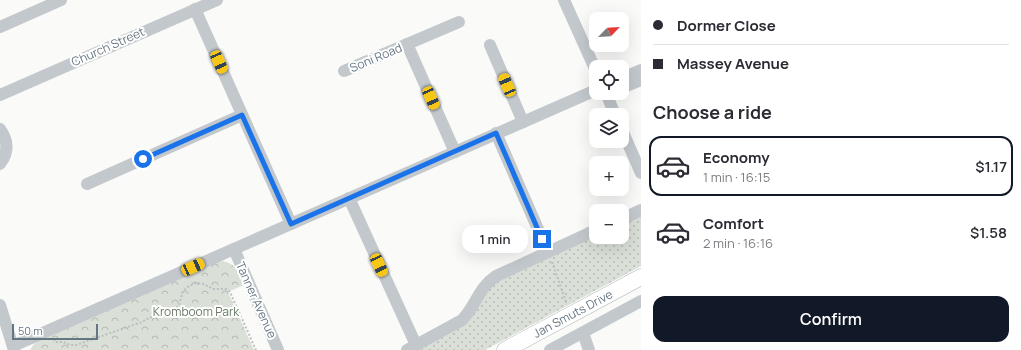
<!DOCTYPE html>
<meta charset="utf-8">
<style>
body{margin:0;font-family:Manrope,sans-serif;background:#f2f2f3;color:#2b2b33;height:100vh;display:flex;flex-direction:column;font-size:15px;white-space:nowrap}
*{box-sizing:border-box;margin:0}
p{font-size:13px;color:#7c7c81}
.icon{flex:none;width:22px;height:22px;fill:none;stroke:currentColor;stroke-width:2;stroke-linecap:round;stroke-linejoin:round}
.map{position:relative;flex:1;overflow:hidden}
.drawer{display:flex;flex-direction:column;background:#fff;width:380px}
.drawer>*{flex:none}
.top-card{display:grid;align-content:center;height:88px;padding:0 12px;background:#fff}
.needle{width:26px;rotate:65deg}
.controls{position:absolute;left:589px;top:12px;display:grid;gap:8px}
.controls a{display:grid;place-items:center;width:40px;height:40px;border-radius:8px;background:#fff;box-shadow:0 4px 16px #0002;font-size:20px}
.scale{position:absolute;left:12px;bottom:10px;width:86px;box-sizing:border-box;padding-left:4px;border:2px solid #657683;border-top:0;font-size:11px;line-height:14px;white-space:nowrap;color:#657683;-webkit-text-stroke:3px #fff;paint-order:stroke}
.end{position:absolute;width:18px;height:18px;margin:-9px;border:5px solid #1a73e8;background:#fff;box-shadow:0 0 0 2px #fff}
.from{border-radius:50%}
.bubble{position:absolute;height:28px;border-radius:12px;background:#fff;box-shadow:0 4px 16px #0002;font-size:13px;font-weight:600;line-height:28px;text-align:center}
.car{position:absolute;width:12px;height:24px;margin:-12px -6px;border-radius:5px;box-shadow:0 0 3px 1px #0007;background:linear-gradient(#f5c518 24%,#345 0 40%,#f5c518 0 76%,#345 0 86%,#f5c518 0)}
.top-card b{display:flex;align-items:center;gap:14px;height:38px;font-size:15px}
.top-card b+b{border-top:1px solid #e1e1e2}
.top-card i{width:10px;height:10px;background:#2b2b33}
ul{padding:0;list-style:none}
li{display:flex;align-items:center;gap:12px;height:60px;margin:0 8px 6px;padding:0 4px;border:2px solid transparent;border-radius:12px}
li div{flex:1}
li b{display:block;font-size:15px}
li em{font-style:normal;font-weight:600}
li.on{border-color:#111827}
li>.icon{width:36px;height:36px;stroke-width:1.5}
h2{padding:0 12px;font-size:18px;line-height:48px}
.primary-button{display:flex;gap:8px;margin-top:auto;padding:8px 12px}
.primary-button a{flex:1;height:46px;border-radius:12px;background:#111827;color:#fff;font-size:16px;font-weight:600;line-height:46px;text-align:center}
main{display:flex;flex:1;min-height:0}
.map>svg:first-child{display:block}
.grass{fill:url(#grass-dots)}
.forest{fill:url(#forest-crowns)}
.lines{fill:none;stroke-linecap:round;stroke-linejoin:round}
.major-casing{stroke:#b5babe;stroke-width:17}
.path{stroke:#bbbfc2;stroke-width:2;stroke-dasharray:2 2;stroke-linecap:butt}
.minor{stroke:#c3c8cc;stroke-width:12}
.major{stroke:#fff;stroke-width:16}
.route{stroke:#1a73e8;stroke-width:5}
.labels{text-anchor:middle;stroke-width:4;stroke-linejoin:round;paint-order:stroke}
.street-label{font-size:12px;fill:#657683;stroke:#fff}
.park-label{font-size:12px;fill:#687a64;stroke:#fff}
</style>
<main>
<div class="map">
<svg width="641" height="350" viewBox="0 0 641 350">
<defs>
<pattern id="grass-dots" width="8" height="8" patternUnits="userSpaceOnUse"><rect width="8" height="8" fill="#dadfd7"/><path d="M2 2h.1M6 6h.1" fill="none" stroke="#b4b9b4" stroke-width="1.8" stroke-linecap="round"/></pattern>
<pattern id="forest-crowns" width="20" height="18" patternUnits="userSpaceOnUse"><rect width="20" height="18" fill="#dadfd7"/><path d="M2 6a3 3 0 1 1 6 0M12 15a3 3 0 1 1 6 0" fill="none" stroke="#b4b9b4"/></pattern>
</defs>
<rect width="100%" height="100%" fill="#fafaf8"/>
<path class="grass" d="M641 215V266L485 350H418L479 304 495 282 596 236V237H622V224Z"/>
<path class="forest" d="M223 261C237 264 239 274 244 285L228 292 254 350H30L34 344 38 341 218 262Z"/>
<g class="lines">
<defs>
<path id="major" d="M505 350 641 277"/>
</defs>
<use href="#major" class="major-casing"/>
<g class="path">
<path d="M552 262 566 302"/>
<path d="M54 339 55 342H63L70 345H76L142 322 153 316 176 308 179 305 183 291 189 286 196 283 204 284 213 289H226L230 292 256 350"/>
</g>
<g class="minor">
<path d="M564 0 596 71"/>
<path d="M195 9 291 224"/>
<path d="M0 27 61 0"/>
<path d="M407 44 455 152"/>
<path d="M490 45 523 122"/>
<path d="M344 71 459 22"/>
<path d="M622 78 641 70"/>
<path d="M624 87 641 80"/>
<path d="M606 93 615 115"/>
<path d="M0 95 217 0"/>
<path d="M0 129C8 140 9 152 0 164"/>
<path d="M622 130 641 173"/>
<path d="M496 133 548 252"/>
<path d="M87 184 242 115"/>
<path d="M349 198 416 345"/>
<path d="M622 219 641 210"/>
<path d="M234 249 278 350"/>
<path d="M0 305 14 350"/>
<path d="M583 333 589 350"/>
<path d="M13 346 596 90"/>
<path d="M407 350 462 320C476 306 478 288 496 276L596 230"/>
<path d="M550 350 641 301"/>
</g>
<use href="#major" class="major"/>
</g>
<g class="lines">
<path class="route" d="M143 159 242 115 291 224 496 133 542 239"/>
</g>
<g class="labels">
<g class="street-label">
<text transform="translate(108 47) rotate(-24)" y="4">Church Street</text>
<text transform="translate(376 58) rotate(-23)" y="4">Soni Road</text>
<text transform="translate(256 300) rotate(66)" y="4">Tanner Avenue</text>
<text transform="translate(573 314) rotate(-28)" y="4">Jan Smuts Drive</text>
</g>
<g class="park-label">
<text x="196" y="316">Kromboom Park</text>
</g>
</g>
</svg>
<div class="controls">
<a><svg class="needle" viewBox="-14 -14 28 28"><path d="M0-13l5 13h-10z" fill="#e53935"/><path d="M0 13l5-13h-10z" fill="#7c7c81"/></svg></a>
<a><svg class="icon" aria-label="locate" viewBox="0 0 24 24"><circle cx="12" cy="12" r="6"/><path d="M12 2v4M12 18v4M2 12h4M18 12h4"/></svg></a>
<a><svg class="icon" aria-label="layers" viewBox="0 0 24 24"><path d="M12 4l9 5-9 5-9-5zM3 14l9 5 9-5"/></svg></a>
<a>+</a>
<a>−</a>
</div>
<div class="scale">50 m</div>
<i class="end from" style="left:143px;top:159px"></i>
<i class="end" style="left:542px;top:239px"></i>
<div class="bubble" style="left:462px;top:225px;width:66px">1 min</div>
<i class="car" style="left:219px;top:62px;rotate:156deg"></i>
<i class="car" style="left:507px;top:85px;rotate:337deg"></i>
<i class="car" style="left:431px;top:98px;rotate:156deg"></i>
<i class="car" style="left:379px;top:265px;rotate:155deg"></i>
<i class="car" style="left:193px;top:267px;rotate:66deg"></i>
</div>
<section class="drawer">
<div class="top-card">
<b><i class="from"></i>Dormer Close</b>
<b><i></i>Massey Avenue</b>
</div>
<h2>Choose a ride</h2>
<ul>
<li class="on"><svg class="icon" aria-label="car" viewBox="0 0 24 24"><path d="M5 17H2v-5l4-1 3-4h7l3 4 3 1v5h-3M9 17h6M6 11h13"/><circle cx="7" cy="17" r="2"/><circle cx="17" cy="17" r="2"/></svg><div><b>Economy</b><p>1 min · 16:15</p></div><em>$1.17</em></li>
<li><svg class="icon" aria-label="car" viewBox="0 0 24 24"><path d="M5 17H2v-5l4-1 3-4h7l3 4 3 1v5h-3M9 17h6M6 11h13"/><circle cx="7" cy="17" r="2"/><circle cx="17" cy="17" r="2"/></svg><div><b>Comfort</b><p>2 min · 16:16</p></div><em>$1.58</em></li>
</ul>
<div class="primary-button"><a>Confirm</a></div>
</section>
</main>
